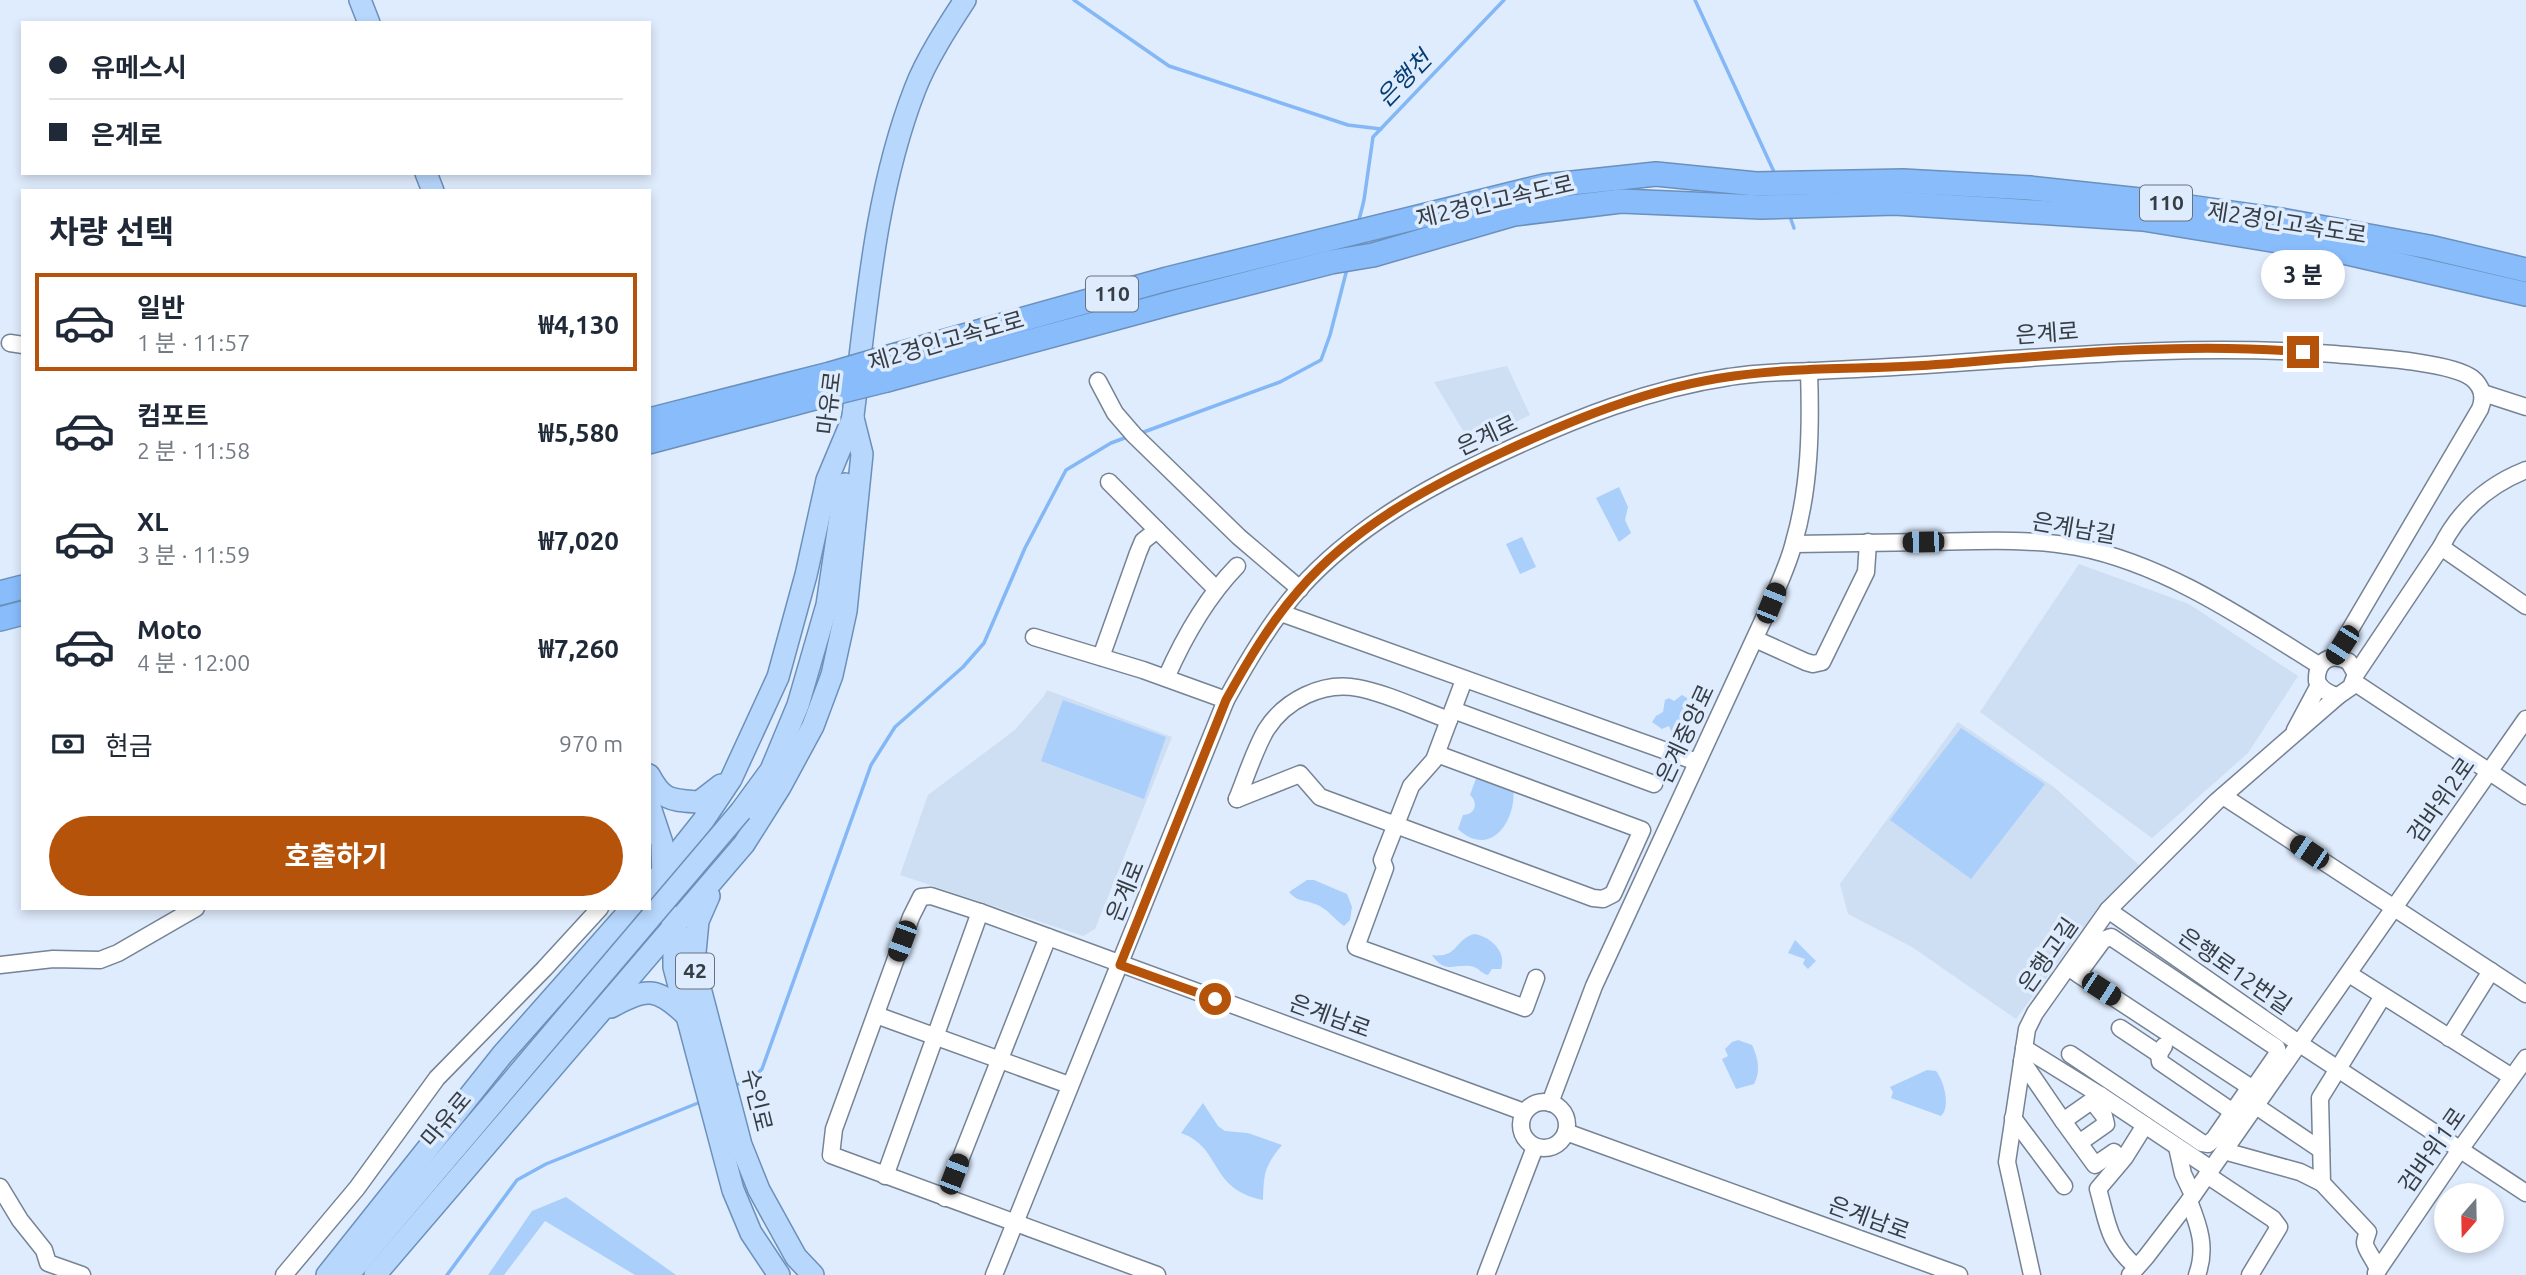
<!DOCTYPE html>
<html lang="ko">
<meta charset="utf-8">
<style>
body{margin:0;font-family:Ubuntu,"Noto Sans KR",sans-serif;background:#f6f6f7;color:#1f2937;height:100vh;display:flex;flex-direction:column;font-size:26px;white-space:nowrap}
*{box-sizing:border-box;margin:0}
p{font-size:23px;color:#747a83}
.icon{flex:none;width:38px;height:38px;fill:none;stroke:currentColor;stroke-width:2;stroke-linecap:round;stroke-linejoin:round}
.map{position:relative;flex:1;overflow:hidden}
.side{position:absolute;left:21px;top:189px;width:630px;height:721px;display:flex;flex-direction:column;background:#fff;border-radius:0px;box-shadow:0 4px 10px #0003}
.side>*{flex:none}
.banner{position:absolute;left:21px;top:21px;width:630px;height:154px;border-radius:0px;box-shadow:0 4px 10px #0003;display:grid;align-content:center;height:154px;padding:0 28px;background:#fff}
.needle{width:46px;rotate:200deg}
.buttons{position:absolute;left:2434px;top:1183px;display:grid;gap:14px}
.buttons a{display:grid;place-items:center;width:70px;height:70px;border-radius:50%;background:#fff;box-shadow:0 4px 10px #0003;font-size:35px}
.end{position:absolute;width:32px;height:32px;margin:-16px;border:9px solid #b45309;background:#fff;box-shadow:0 0 0 4px #fff}
.from{border-radius:50%}
.bubble{position:absolute;height:49px;border-radius:24px;background:#fff;box-shadow:0 4px 10px #0003;font-size:23px;font-weight:700;line-height:49px;text-align:center}
.car{position:absolute;width:21px;height:42px;margin:-21px -10px;border-radius:9px;box-shadow:0 0 5px 2px #0007;background:linear-gradient(#222 24%,#8ab4d8 0 40%,#222 0 76%,#8ab4d8 0 86%,#222 0)}
.banner b{display:flex;align-items:center;gap:24px;height:66px;font-size:26px}
.banner b+b{border-top:2px solid #e0e1e3}
.banner i{width:18px;height:18px;background:#1f2937}
ul{padding:0;list-style:none}
li{display:flex;align-items:center;gap:21px;height:98px;margin:0 14px 10px;padding:0 14px;border:4px solid transparent;border-radius:0px}
li div{flex:1}
li b{display:block;font-size:26px}
li em{font-style:normal;font-weight:700}
li.selected{border-color:#b45309}
li>.icon{width:63px;height:63px;stroke-width:1.5}
h2{padding:0 28px;font-size:32px;line-height:84px}
.pay{display:flex;align-items:center;gap:18px;height:77px;padding:0 28px;font-size:26px}
.pay p{margin-inline-start:auto}
.button{display:flex;gap:14px;margin-top:auto;padding:14px 28px}
.button a{flex:1;height:80px;border-radius:42px;background:#b45309;color:#fff;font-size:28px;font-weight:700;line-height:80px;text-align:center}
.map>svg:first-child{display:block}
.built{fill:#cedef3}
.green{fill:#aacffb}
.lines{fill:none;stroke-linecap:round;stroke-linejoin:round}
.stream{stroke:#84b7f5;stroke-width:3.5}
.minor-casing{stroke:#758395;stroke-width:19}
.major-casing{stroke:#6b90bb;stroke-width:24}
.highway-casing{stroke:#6b90bb;stroke-width:26}
.minor{stroke:#fff;stroke-width:16}
.major{stroke:#b8d7fd;stroke-width:21}
.highway{stroke:#88bcfb;stroke-width:23}
.major-bridge-casing{stroke:#6b90bb;stroke-width:24;stroke-linecap:butt}
.highway-bridge-casing{stroke:#6b90bb;stroke-width:26;stroke-linecap:butt}
.major-bridge{stroke:#b8d7fd;stroke-width:21}
.highway-bridge{stroke:#88bcfb;stroke-width:23}
.route{stroke:#b45309;stroke-width:9}
.labels{text-anchor:middle;stroke-width:7;stroke-linejoin:round;paint-order:stroke}
.shield{fill:#dfecfd;stroke:#69727c;stroke-width:2}
.shield-label{font-size:21px;font-weight:bold;fill:#363d45}
.street-label{font-size:23px;fill:#363d45;stroke:#dfecfd}
.water-label{font-size:24px;font-style:italic;fill:#053c72;stroke:#dfecfd}
</style>
<div class="map">
<svg width="2526" height="1275" viewBox="0 0 2526 1275">
<rect width="100%" height="100%" fill="#dfecfd"/>
<g class="built">
<path d="M1507 366 1530 415 1471 444 1434 382Z"/>
<path d="M2079 564 2189 604 2298 676 2248 753 2152 838 1980 712Z"/>
<path d="M1047 690 1172 737 1095 929 1083 936 900 875 928 795 1015 730 1044 696Z"/>
<path d="M1958 722 2054 787 2140 866 2097 909 2016 1019 1912 947 1848 914 1840 884Z"/>
</g>
<g class="green">
<path d="M1619 487 1628 507 1625 520 1631 533 1619 542 1596 498Z"/>
<path d="M1522 537 1536 567 1520 574 1506 544Z"/>
<path d="M1682 695 1687 698 1688 711H1692L1690 728 1685 727 1681 734 1673 736 1669 726 1662 729 1652 722 1656 716 1663 712 1665 700 1669 698 1674 701Z"/>
<path d="M1063 700 1166 737 1144 799 1041 761Z"/>
<path d="M1961 728 2045 784 1971 879 1890 820Z"/>
<path d="M1478 773 1513 786C1518 819 1491 860 1458 829L1463 815C1475 815 1479 803 1470 795Z"/>
<path d="M1307 880H1314L1347 894 1352 907 1350 920 1344 926C1334 919 1327 908 1315 904 1303 899 1299 903 1289 892Z"/>
<path d="M1475 934C1491 937 1507 952 1501 969H1492L1488 975C1482 974 1480 969 1474 967 1456 962 1446 976 1432 955 1458 959 1455 938 1475 934Z"/>
<path d="M1795 940 1816 961 1808 969 1803 964 1805 959 1788 953Z"/>
<path d="M1738 1040 1752 1045C1758 1057 1761 1072 1754 1084L1736 1089 1722 1059 1728 1056 1725 1049 1732 1042Z"/>
<path d="M1927 1070 1936 1071C1944 1081 1951 1107 1941 1116L1891 1098 1893 1092 1890 1087Z"/>
<path d="M1203 1103 1218 1126 1225 1131 1248 1133 1282 1145C1264 1167 1264 1173 1263 1200 1208 1189 1223 1148 1181 1133Z"/>
<path d="M566 1197 676 1275H635L545 1221 504 1275H488L532 1211Z"/>
</g>
<g class="lines">
<g class="stream">
<path d="M1074 0 1169 66 1348 125 1381 129"/>
<path d="M1695 0 1775 174"/>
<path d="M1789 214 1794 228"/>
<path d="M1358 224 1364 200 1373 137 1504 0"/>
<path d="M1141 433 1280 382 1321 360 1330 335 1347 269"/>
<path d="M732 1087 754 1077 762 1069 871 765 895 727 963 667 984 643 1025 548 1066 470 1111 443 1130 436"/>
<path d="M447 1275 517 1180 546 1164 703 1101"/>
</g>
<defs>
<g id="minor">
<path d="M10 343 23 345"/>
<path d="M1098 381 1115 413 1134 435 1239 537 1300 589"/>
<path d="M2483 393 2526 407"/>
<path d="M1109 482 1215 588"/>
<path d="M1794 544C1839 543 1883 543 1928 542 1977 541 2028 538 2077 547 2165 564 2245 619 2320 666"/>
<path d="M2441 547 2526 606"/>
<path d="M1281 613 1697 762"/>
<path d="M1034 637 1143 670 1226 700"/>
<path d="M1755 639 1806 662 1813 664 1822 662 1866 572 1868 542"/>
<path d="M1101 657 1138 553 1143 541 1157 530"/>
<path d="M2356 674 2349 662C2332 652 2316 660 2317 681 2321 690 2329 694 2338 696L2351 687 2356 674 2441 547C2459 511 2488 485 2526 470"/>
<path d="M1166 678C1184 637 1206 598 1237 566"/>
<path d="M1464 680 1434 760 1411 786 1382 860 1385 868 1356 947 1525 1008 1536 978"/>
<path d="M2354 682 2526 796"/>
<path d="M1453 710 1654 784"/>
<path d="M2295 730 2319 685"/>
<path d="M2223 796 2526 994"/>
<path d="M1237 799 1300 774 1320 797 1593 898 1603 899 1613 894 1642 830 1437 754"/>
<path d="M1237 799C1246 777 1254 751 1266 730 1285 700 1323 681 1358 688 1386 693 1421 710 1449 720"/>
<path d="M2108 910 2300 1044 2526 1193"/>
<path d="M0 965 53 959 100 960 118 953 196 908"/>
<path d="M2068 967 2078 974 2253 1089 2278 1053 2277 1048 2111 937 2103 940 2078 974"/>
<path d="M2349 974 2512 1077"/>
<path d="M876 1015 1069 1085"/>
<path d="M2120 1028 2159 1054 2164 1046"/>
<path d="M2449 1038 2491 971"/>
<path d="M2024 1048 2100 1095 2211 1169"/>
<path d="M2070 1054 2202 1143 2208 1144 2214 1139 2250 1087"/>
<path d="M2159 1054 2160 1062 2233 1112"/>
<path d="M2022 1061 2063 1121"/>
<path d="M2100 1095 2063 1121 2095 1165 2114 1152"/>
<circle cx="1544" cy="1125" r="23"/>
<path d="M1550 1103 1594 986 1771 603C1779 583 1789 563 1794 542 1810 487 1811 428 1809 371"/>
<path d="M2256 1106 2321 1150"/>
<path d="M2013 1118 2064 1186"/>
<path d="M1566 1132 1959 1275"/>
<path d="M2079 1143 2106 1124 2104 1116 2093 1102"/>
<path d="M2177 1147 2183 1174 2193 1195"/>
<path d="M2224 1151 2300 1172 2322 1183"/>
<path d="M2207 1175 2273 1219 2279 1227 2250 1275"/>
<path d="M885 1176 980 912"/>
<path d="M0 1187 20 1220 44 1250 48 1263 82 1275"/>
<path d="M945 1198 1048 937"/>
<path d="M2189 1201C2199 1226 2207 1248 2197 1275"/>
<path d="M2136 1267C2107 1241 2108 1224 2098 1189L2125 1157 2145 1125"/>
<path d="M2378 1270C2376 1262 2365 1249 2365 1243 2365 1239 2367 1235 2368 1232L2322 1183 2320 1098 2383 996"/>
<path d="M2376 1273 2459 1151 2526 1058"/>
<path d="M284 1275 357 1188 437 1078 544 969 600 908"/>
<path d="M994 1275 1226 700C1247 662 1271 621 1300 588 1355 527 1429 486 1503 452 1576 418 1649 389 1729 377 1757 372 1785 372 1813 371 1855 369 1898 367 1940 364 2072 355 2202 344 2334 354 2364 357 2449 361 2472 378 2482 386 2485 397 2480 409L2334 657"/>
<path d="M1157 1275 831 1155 834 1129 911 917 921 897 931 896 980 912 1524 1112"/>
<path d="M1486 1275 1535 1147"/>
<path d="M2032 1275 2007 1162 2027 1029 2035 1013 2108 910 2216 802 2338 696"/>
<path d="M2130 1275 2146 1257 2189 1201 2526 719"/>
</g>
<g id="major">
<path d="M360 0 369 23"/>
<path d="M426 173 433 191"/>
<path d="M851 431C866 317 873 197 915 89 926 60 948 26 965 0"/>
<path d="M649 775C663 801 670 800 699 802L721 785"/>
<path d="M649 804 662 843 663 878"/>
<path d="M741 811 771 770 798 705 827 605 845 484"/>
<path d="M649 889 703 821 731 779 778 677 806 575 827 480 853 418"/>
<path d="M671 916C675 934 687 948 694 965L741 1145 759 1190 796 1257 813 1275"/>
<path d="M674 928V967L733 1190 751 1233 779 1275"/>
<path d="M694 963 698 921 709 896"/>
<path d="M611 1007C646 987 657 987 686 1015"/>
<path d="M327 1275 502 1055 632 908"/>
<path d="M348 1275 584 996"/>
<path d="M375 1275 744 844 780 787 813 726 832 675 846 611 862 454 853 418"/>
</g>
<g id="highway">
<path d="M885 358 1167 279 1544 186 1656 174 1756 184 1903 181 2030 188 2140 200 2281 220 2429 247 2526 270"/>
<path d="M887 380 1179 301 1331 262 1373 255 1514 214 1621 201 1761 207 1895 203 2143 219 2339 251 2526 294"/>
<path d="M649 420 830 374"/>
<path d="M649 442 826 395"/>
<path d="M0 593 23 587"/>
<path d="M0 619 23 613"/>
</g>
</defs>
<use href="#minor" class="minor-casing"/>
<use href="#major" class="major-casing"/>
<use href="#highway" class="highway-casing"/>
<use href="#minor" class="minor"/>
<use href="#major" class="major"/>
<use href="#highway" class="highway"/>
<defs>
<path id="major-bridge" d="M584 996 741 811"/>
<g id="highway-bridge">
<path d="M830 374 885 358"/>
<path d="M826 395 887 380"/>
</g>
</defs>
<use href="#major-bridge" class="major-bridge-casing"/>
<use href="#highway-bridge" class="highway-bridge-casing"/>
<use href="#major-bridge" class="major-bridge"/>
<use href="#highway-bridge" class="highway-bridge"/>
</g>
<g class="lines">
<path class="route" d="M1215 999 1120 965 1226 700C1247 662 1270 623 1299 590 1353 527 1428 487 1501 453 1576 418 1652 387 1734 376 1803 366 1874 370 1944 364 2063 354 2184 342 2303 352"/>
</g>
<g class="labels">
<g class="shield">
<rect x="2140" y="185.5" width="52" height="35" rx="5"/>
<rect x="1086" y="276.5" width="52" height="35" rx="5"/>
<rect x="676" y="953.5" width="38" height="35" rx="5"/>
</g>
<g class="shield-label">
<text x="2166" y="210">110</text>
<text x="1112" y="301">110</text>
<text x="695" y="978">42</text>
</g>
<g class="street-label">
<text transform="translate(1495 201) rotate(-13)" y="8">제2경인고속도로</text>
<text transform="translate(2287 223) rotate(9)" y="8">제2경인고속도로</text>
<text transform="translate(2047 333) rotate(-4)" y="8">은계로</text>
<text transform="translate(946 341) rotate(-16)" y="8">제2경인고속도로</text>
<text transform="translate(829 403) rotate(-83)" y="8">마유로</text>
<text transform="translate(1487 435) rotate(-25)" y="8">은계로</text>
<text transform="translate(2074 528) rotate(10)" y="8">은계남길</text>
<text transform="translate(1685 734) rotate(-65)" y="8">은계중앙로</text>
<text transform="translate(2441 800) rotate(-55)" y="8">검바위2로</text>
<text transform="translate(1125 891) rotate(-68)" y="8">은계로</text>
<text transform="translate(2048 955) rotate(-55)" y="8">은행고길</text>
<text transform="translate(2235 971) rotate(35)" y="8">은행로12번길</text>
<text transform="translate(1330 1016) rotate(20)" y="8">은계남로</text>
<text transform="translate(757 1100) rotate(76)" y="8">수인로</text>
<text transform="translate(446 1119) rotate(-50)" y="8">마유로</text>
<text transform="translate(2432 1150) rotate(-55)" y="8">검바위1로</text>
<text transform="translate(1869 1218) rotate(20)" y="8">은계남로</text>
</g>
<g class="water-label">
<text transform="translate(1404 79) rotate(-46)" y="8">은행천</text>
</g>
</g>
</svg>
<div class="buttons">
<a><svg class="needle" viewBox="-14 -14 28 28"><path d="M0-13l5 13h-10z" fill="#e53935"/><path d="M0 13l5-13h-10z" fill="#747a83"/></svg></a>
</div>
<i class="end from" style="left:1215px;top:999px"></i>
<i class="end" style="left:2303px;top:352px"></i>
<div class="bubble" style="left:2261px;top:250px;width:84px">3 분</div>
<i class="car" style="left:1923px;top:542px;rotate:269deg"></i>
<i class="car" style="left:1771px;top:603px;rotate:22deg"></i>
<i class="car" style="left:2342px;top:645px;rotate:213deg"></i>
<i class="car" style="left:2309px;top:852px;rotate:304deg"></i>
<i class="car" style="left:902px;top:941px;rotate:200deg"></i>
<i class="car" style="left:2101px;top:989px;rotate:123deg"></i>
<i class="car" style="left:954px;top:1174px;rotate:21deg"></i>
<div class="banner">
<b><i class="from"></i>유메스시</b>
<b><i></i>은계로</b>
</div>
<section class="side">
<h2>차량 선택</h2>
<ul>
<li class="selected"><svg class="icon" aria-label="car" viewBox="0 0 24 24"><path d="M5 17H2v-5l4-1 3-4h7l3 4 3 1v5h-3M9 17h6M6 11h13"/><circle cx="7" cy="17" r="2"/><circle cx="17" cy="17" r="2"/></svg><div><b>일반</b><p>1 분 · 11:57</p></div><em>₩4,130</em></li>
<li><svg class="icon" aria-label="car" viewBox="0 0 24 24"><path d="M5 17H2v-5l4-1 3-4h7l3 4 3 1v5h-3M9 17h6M6 11h13"/><circle cx="7" cy="17" r="2"/><circle cx="17" cy="17" r="2"/></svg><div><b>컴포트</b><p>2 분 · 11:58</p></div><em>₩5,580</em></li>
<li><svg class="icon" aria-label="car" viewBox="0 0 24 24"><path d="M5 17H2v-5l4-1 3-4h7l3 4 3 1v5h-3M9 17h6M6 11h13"/><circle cx="7" cy="17" r="2"/><circle cx="17" cy="17" r="2"/></svg><div><b>XL</b><p>3 분 · 11:59</p></div><em>₩7,020</em></li>
<li><svg class="icon" aria-label="car" viewBox="0 0 24 24"><path d="M5 17H2v-5l4-1 3-4h7l3 4 3 1v5h-3M9 17h6M6 11h13"/><circle cx="7" cy="17" r="2"/><circle cx="17" cy="17" r="2"/></svg><div><b>Moto</b><p>4 분 · 12:00</p></div><em>₩7,260</em></li>
</ul>
<div class="pay"><svg class="icon" aria-label="cash" viewBox="0 0 24 24"><path d="M3 7h18v10H3z"/><circle cx="12" cy="12" r="2"/></svg>현금<p>970 m</p></div>
<div class="button"><a>호출하기</a></div>
</section>
</div>
